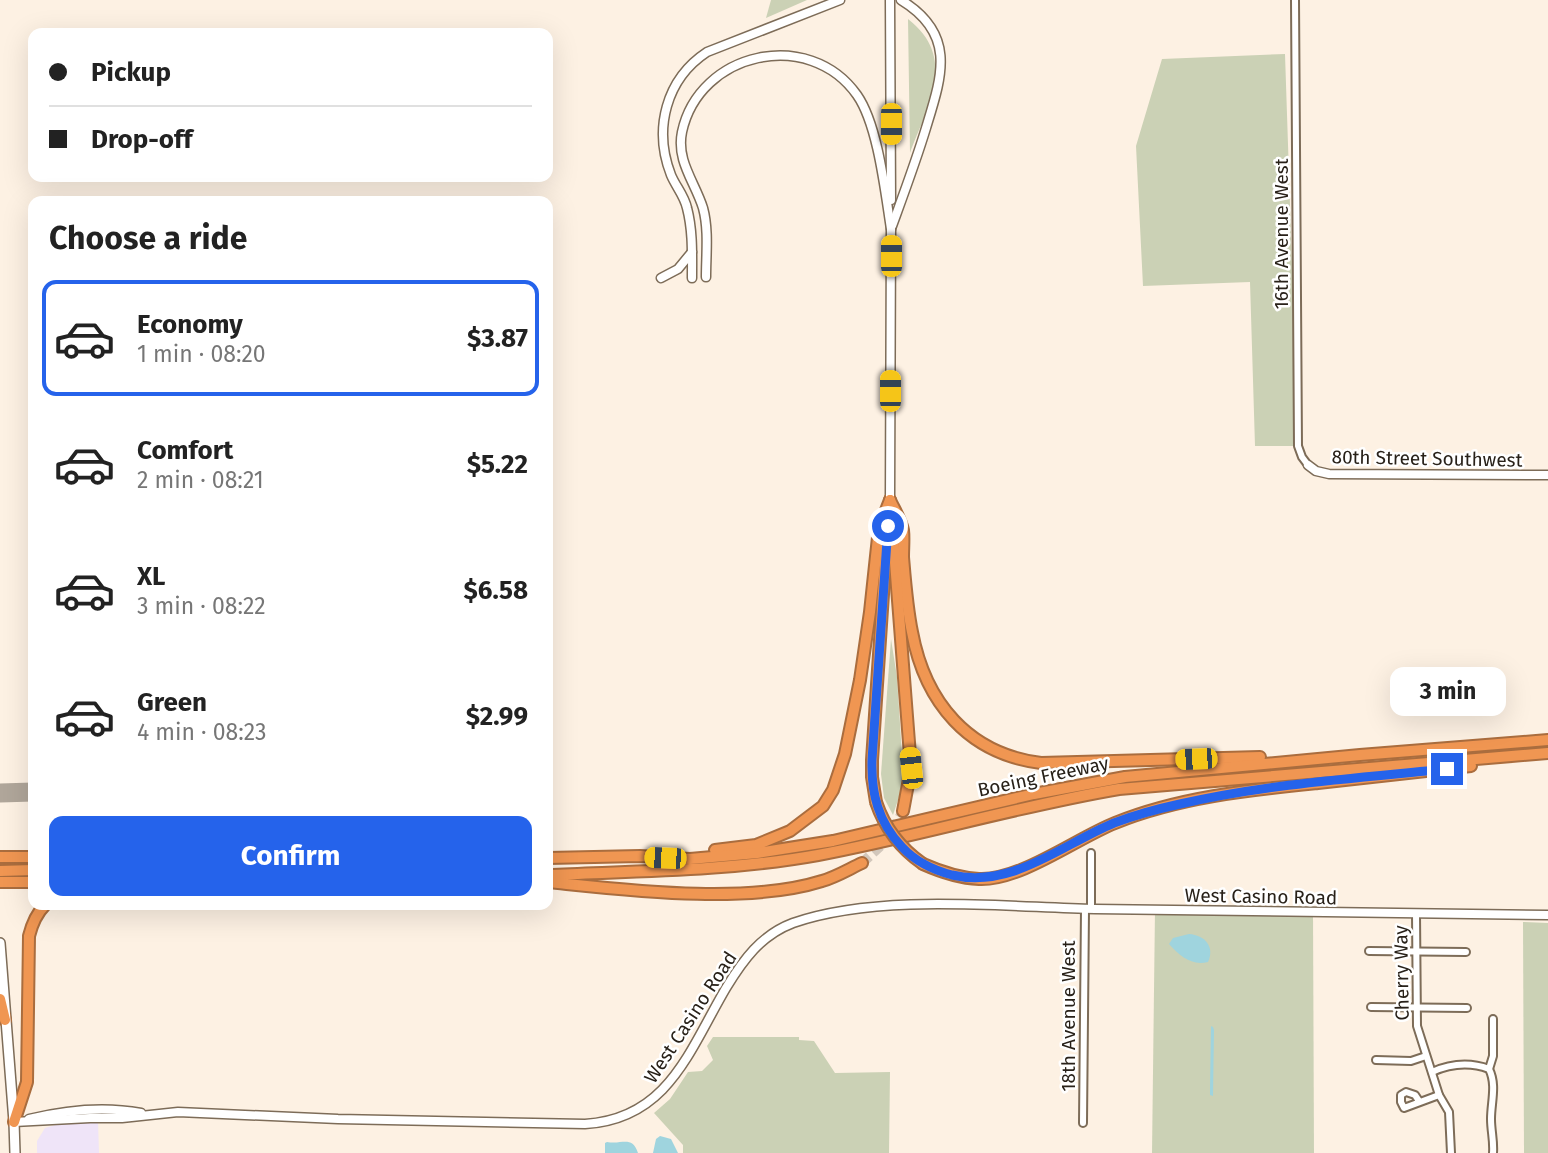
<!DOCTYPE html>
<meta charset="utf-8">
<style>
body{margin:0;font-family:"Fira Sans",sans-serif;background:#f2f2f2;color:#222;height:100vh;display:flex;flex-direction:column;font-size:26px;white-space:nowrap}
*{box-sizing:border-box;margin:0}
p{font-size:23px;color:#767676}
.icon{flex:none;width:38px;height:38px;fill:none;stroke:currentColor;stroke-width:2;stroke-linecap:round;stroke-linejoin:round}
.map{position:relative;flex:1;overflow:hidden}
.panel{position:absolute;left:28px;top:196px;width:525px;height:714px;display:flex;flex-direction:column;background:#fff;border-radius:14px;box-shadow:0 7px 28px #0002}
.panel>*{flex:none}
.banner{position:absolute;left:28px;top:28px;width:525px;height:154px;border-radius:14px;box-shadow:0 7px 28px #0002;display:grid;align-content:center;height:154px;padding:0 21px;background:#fff}
.end{position:absolute;width:32px;height:32px;margin:-16px;border:9px solid #2563eb;background:#fff;box-shadow:0 0 0 4px #fff}
.from{border-radius:50%}
.bubble{position:absolute;height:49px;border-radius:14px;background:#fff;box-shadow:0 7px 28px #0002;font-size:23px;font-weight:700;line-height:49px;text-align:center}
.car{position:absolute;width:21px;height:42px;margin:-21px -10px;border-radius:9px;box-shadow:0 0 5px 2px #0007;background:linear-gradient(#f5c518 24%,#345 0 40%,#f5c518 0 76%,#345 0 86%,#f5c518 0)}
.banner b{display:flex;align-items:center;gap:24px;height:66px;font-size:26px}
.banner b+b{border-top:2px solid #e0e0e0}
.banner i{width:18px;height:18px;background:#222}
ul{padding:0;list-style:none}
li{display:flex;align-items:center;gap:21px;height:116px;margin:0 14px 10px;padding:0 7px;border:4px solid transparent;border-radius:14px}
li div{flex:1}
li b{display:block;font-size:26px}
li em{font-style:normal;font-weight:700}
li.active{border-color:#2563eb}
li>.icon{width:63px;height:63px;stroke-width:1.5}
h2{padding:0 21px;font-size:32px;line-height:84px}
.cta{display:flex;gap:14px;margin-top:auto;padding:14px 21px}
.cta a{flex:1;height:80px;border-radius:14px;background:#2563eb;color:#fff;font-size:28px;font-weight:700;line-height:80px;text-align:center}
.map>svg:first-child{display:block}
.commercial{fill:#efe4f8}
.green{fill:#cbd1b5}
.water{fill:#9fd4de}
.lines{fill:none;stroke-linecap:round;stroke-linejoin:round}
.taxiway{stroke:#b0a69a;stroke-width:19}
.motorway-tunnel{stroke:#d2c7bb;stroke-width:10;stroke-dasharray:10 5;stroke-linecap:butt}
.minor-casing{stroke:#7d6c58;stroke-width:10}
.tertiary-casing{stroke:#7d6c58;stroke-width:11}
.secondary-casing{stroke:#7d6c58;stroke-width:12}
.motorway-casing{stroke:#aa6d3e;stroke-width:14}
.minor{stroke:#fff;stroke-width:6}
.tertiary{stroke:#fff;stroke-width:8}
.secondary{stroke:#fff;stroke-width:9}
.motorway{stroke:#f09652;stroke-width:10}
.motorway-bridge-casing{stroke:#aa6d3e;stroke-width:14;stroke-linecap:butt}
.motorway-bridge{stroke:#f09652;stroke-width:10}
.route{stroke:#2563eb;stroke-width:9}
.labels{text-anchor:middle;stroke-width:5;stroke-linejoin:round;paint-order:stroke}
.street-label{font-size:19px;fill:#282119;stroke:#fff}
</style>
<div class="map">
<svg width="1548" height="1153" viewBox="0 0 1548 1153">
<rect width="100%" height="100%" fill="#fdf1e3"/>
<path class="commercial" d="M98 1121 99 1153H37V1141L45 1128 66 1122Z"/>
<g class="green">
<path d="M771 0H807L766 18Z"/>
<path d="M908 19C958 58 928 105 910 153Z"/>
<path d="M1285 54 1298 446H1255L1250 282 1143 286 1136 146 1162 59Z"/>
<path d="M891 639 897 677 903 771 900 794 893 815 884 798 881 774Z"/>
<path d="M1155 910 1313 913 1314 1153H1152Z"/>
<path d="M1523 922 1548 923V1153H1524Z"/>
<path d="M713 1037H799V1040L814 1041 835 1073 890 1072 889 1153H683V1145L654 1113 670 1099 688 1072 702 1071 713 1060 707 1046Z"/>
</g>
<g class="water">
<path d="M1189 934C1205 935 1215 947 1208 962 1191 966 1180 956 1169 944L1173 938Z"/>
<path d="M1211 1026 1213 1027 1214 1030 1213 1096 1210 1095V1089Z"/>
<path d="M660 1136 671 1139 678 1153H653L656 1139Z"/>
<path d="M607 1142C622 1145 632 1135 638 1153H605V1143Z"/>
</g>
<g class="lines">
<path class="taxiway" d="M0 793 33 792"/>
<path class="motorway-tunnel" d="M862 863 888 839 903 811"/>
<defs>
<g id="minor">
<path d="M1295 0 1298 446 1302 457 1308 465"/>
<path d="M1091 853V909"/>
<path d="M1416 914 1417 1026 1439 1095 1449 1112 1451 1153"/>
<path d="M1369 951 1466 952"/>
<path d="M1371 1007 1467 1008"/>
<path d="M1376 1060 1411 1061 1426 1056"/>
<path d="M1489 1069 1493 1056V1019"/>
<path d="M1432 1072C1450 1064 1470 1062 1489 1069 1497 1085 1491 1102 1491 1119 1491 1131 1494 1141 1493 1153"/>
<path d="M1419 1101 1415 1095 1406 1092 1401 1095V1102L1404 1108 1439 1095"/>
<path d="M1083 1123 1085 909"/>
</g>
<g id="tertiary">
<path d="M890 0 891 200"/>
<path d="M892 226C904 193 916 161 926 128 942 76 957 34 901 0"/>
<path d="M706 277C706 255 709 230 703 208 695 182 676 161 682 132 699 52 809 27 857 95 878 125 885 191 891 229"/>
<path d="M661 278 678 269 692 252"/>
<path d="M692 278C692 255 693 231 687 208 684 195 676 187 671 175 653 129 666 79 707 52L840 0"/>
<path d="M1308 465 1316 471 1329 474 1548 475"/>
<path d="M890 500 891 223"/>
<path d="M29 1119C66 1110 104 1106 141 1113"/>
<path d="M14 1122 90 1118H122L178 1112 338 1119 585 1124C668 1119 689 1051 726 988 743 960 761 935 793 923 880 893 1003 907 1095 909 1246 912 1397 914 1548 915"/>
</g>
<path id="secondary" d="M0 943 14 1122 15 1153"/>
<g id="motorway">
<path d="M890 500C894 509 901 520 903 530 904 538 903 548 903 557 905 581 907 608 912 632 925 702 968 754 1041 763L1260 757"/>
<path d="M891 510 911 768 903 811"/>
<path d="M876 802 872 777V760L887 534"/>
<path d="M715 850 756 845 790 831 823 806 833 790 845 754 860 680 870 612 879 528 890 500"/>
<path d="M0 857H33"/>
<path d="M548 858 640 856 690 859 757 853 833 841 1034 794 1125 777 1360 755 1548 740"/>
<path d="M923 864C941 872 959 878 979 879 1020 881 1077 838 1115 823 1179 797 1250 790 1318 783 1369 777 1420 772 1471 766"/>
<path d="M0 871 33 870"/>
<path d="M548 875C638 871 729 871 818 855 919 836 1018 806 1119 789L1548 753"/>
<path d="M0 882H33"/>
<path d="M548 882C627 890 746 905 822 881 836 877 849 869 862 863"/>
<path d="M0 999 5 1020"/>
<path d="M14 1122 27 1082 29 936C32 924 36 914 45 905"/>
</g>
</defs>
<use href="#minor" class="minor-casing"/>
<use href="#tertiary" class="tertiary-casing"/>
<use href="#secondary" class="secondary-casing"/>
<use href="#motorway" class="motorway-casing"/>
<use href="#minor" class="minor"/>
<use href="#tertiary" class="tertiary"/>
<use href="#secondary" class="secondary"/>
<use href="#motorway" class="motorway"/>
<defs>
<path id="motorway-bridge" d="M876 802C885 829 900 848 923 864"/>
</defs>
<use href="#motorway-bridge" class="motorway-bridge-casing"/>
<use href="#motorway-bridge" class="motorway-bridge"/>
</g>
<g class="lines">
<path class="route" d="M888 526 872 760C871 793 878 822 902 847 915 861 933 870 952 875 1012 889 1061 845 1114 823 1135 815 1157 809 1180 804 1267 784 1358 778 1447 769"/>
</g>
<g class="labels">
<g class="street-label">
<text transform="translate(1281 234) rotate(-90)" y="7">16th Avenue West</text>
<text transform="translate(1427 458) rotate(1)" y="7">80th Street Southwest</text>
<text transform="translate(1043 776) rotate(-12)" y="7">Boeing Freeway</text>
<text transform="translate(1261 896) rotate(1)" y="7">West Casino Road</text>
<text transform="translate(1401 973) rotate(-91)" y="7">Cherry Way</text>
<text transform="translate(1068 1016) rotate(-90)" y="7">18th Avenue West</text>
<text transform="translate(690 1017) rotate(-57)" y="7">West Casino Road</text>
</g>
</g>
</svg>
<i class="end from" style="left:888px;top:526px"></i>
<i class="end" style="left:1447px;top:769px"></i>
<div class="bubble" style="left:1390px;top:667px;width:116px">3 min</div>
<i class="car" style="left:891px;top:124px;rotate:180deg"></i>
<i class="car" style="left:891px;top:256px;rotate:0deg"></i>
<i class="car" style="left:890px;top:391px;rotate:0deg"></i>
<i class="car" style="left:1196px;top:759px;rotate:268deg"></i>
<i class="car" style="left:911px;top:768px;rotate:354deg"></i>
<i class="car" style="left:665px;top:858px;rotate:272deg"></i>
<div class="banner">
<b><i class="from"></i>Pickup</b>
<b><i></i>Drop-off</b>
</div>
<section class="panel">
<h2>Choose a ride</h2>
<ul>
<li class="active"><svg class="icon" aria-label="car" viewBox="0 0 24 24"><path d="M5 17H2v-5l4-1 3-4h7l3 4 3 1v5h-3M9 17h6M6 11h13"/><circle cx="7" cy="17" r="2"/><circle cx="17" cy="17" r="2"/></svg><div><b>Economy</b><p>1 min · 08:20</p></div><em>$3.87</em></li>
<li><svg class="icon" aria-label="car" viewBox="0 0 24 24"><path d="M5 17H2v-5l4-1 3-4h7l3 4 3 1v5h-3M9 17h6M6 11h13"/><circle cx="7" cy="17" r="2"/><circle cx="17" cy="17" r="2"/></svg><div><b>Comfort</b><p>2 min · 08:21</p></div><em>$5.22</em></li>
<li><svg class="icon" aria-label="car" viewBox="0 0 24 24"><path d="M5 17H2v-5l4-1 3-4h7l3 4 3 1v5h-3M9 17h6M6 11h13"/><circle cx="7" cy="17" r="2"/><circle cx="17" cy="17" r="2"/></svg><div><b>XL</b><p>3 min · 08:22</p></div><em>$6.58</em></li>
<li><svg class="icon" aria-label="car" viewBox="0 0 24 24"><path d="M5 17H2v-5l4-1 3-4h7l3 4 3 1v5h-3M9 17h6M6 11h13"/><circle cx="7" cy="17" r="2"/><circle cx="17" cy="17" r="2"/></svg><div><b>Green</b><p>4 min · 08:23</p></div><em>$2.99</em></li>
</ul>
<div class="cta"><a>Confirm</a></div>
</section>
</div>
